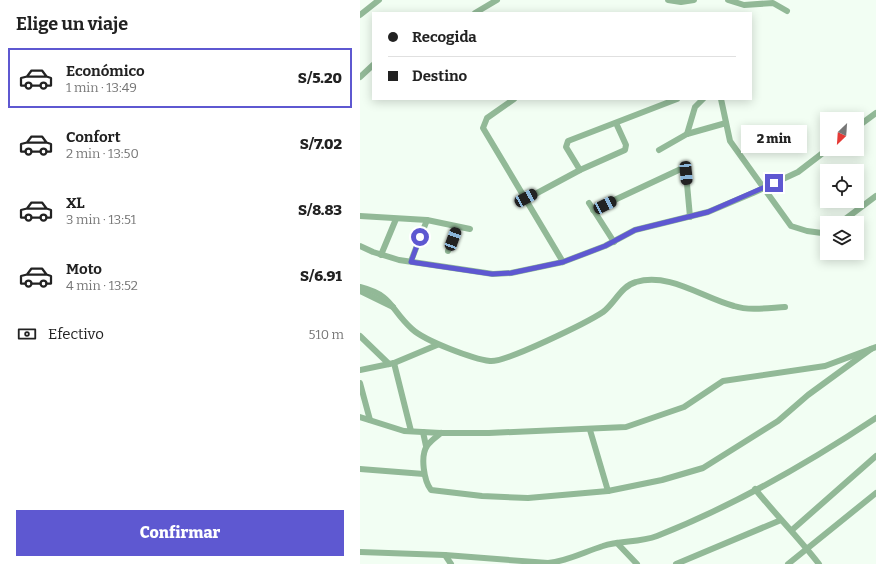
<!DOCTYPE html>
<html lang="es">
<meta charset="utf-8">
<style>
body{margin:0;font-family:Bitter,serif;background:#f2f2f2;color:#222;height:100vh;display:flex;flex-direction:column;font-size:15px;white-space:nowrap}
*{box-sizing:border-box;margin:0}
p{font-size:13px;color:#767676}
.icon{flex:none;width:22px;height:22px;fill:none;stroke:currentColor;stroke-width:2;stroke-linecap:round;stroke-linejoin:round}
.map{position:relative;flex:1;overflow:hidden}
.drawer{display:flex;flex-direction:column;background:#fff;width:360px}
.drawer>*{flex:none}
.top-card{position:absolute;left:12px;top:12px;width:380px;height:88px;border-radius:0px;box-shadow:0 2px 10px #0003;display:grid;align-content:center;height:88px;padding:0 16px;background:#fff}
.needle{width:26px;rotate:205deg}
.buttons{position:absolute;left:460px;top:112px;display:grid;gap:8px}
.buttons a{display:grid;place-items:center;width:44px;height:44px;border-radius:0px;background:#fff;box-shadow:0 2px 10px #0003;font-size:20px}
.end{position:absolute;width:18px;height:18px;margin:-9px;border:5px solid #5e58d1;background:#fff;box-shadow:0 0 0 2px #fff}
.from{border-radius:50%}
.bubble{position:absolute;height:28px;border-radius:0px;background:#fff;box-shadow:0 2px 10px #0003;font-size:13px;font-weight:800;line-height:28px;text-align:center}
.car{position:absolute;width:12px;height:24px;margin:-12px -6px;border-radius:5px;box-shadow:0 0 3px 1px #0007;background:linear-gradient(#222 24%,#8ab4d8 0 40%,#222 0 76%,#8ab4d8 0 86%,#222 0)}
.top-card b{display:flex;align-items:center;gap:14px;height:38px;font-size:15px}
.top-card b+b{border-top:1px solid #e0e0e0}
.top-card i{width:10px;height:10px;background:#222}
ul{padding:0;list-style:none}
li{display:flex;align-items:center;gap:12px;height:60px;margin:0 8px 6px;padding:0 8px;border:2px solid transparent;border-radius:0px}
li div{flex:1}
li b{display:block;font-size:15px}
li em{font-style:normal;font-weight:800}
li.on{border-color:#5e58d1}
li>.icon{width:36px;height:36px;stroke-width:1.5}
h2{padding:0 16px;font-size:18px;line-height:48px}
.pay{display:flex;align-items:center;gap:10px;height:44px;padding:0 16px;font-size:15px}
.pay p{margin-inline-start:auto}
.action{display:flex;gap:8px;margin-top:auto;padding:8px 16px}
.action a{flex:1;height:46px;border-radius:0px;background:#5e58d1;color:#fff;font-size:16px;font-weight:800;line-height:46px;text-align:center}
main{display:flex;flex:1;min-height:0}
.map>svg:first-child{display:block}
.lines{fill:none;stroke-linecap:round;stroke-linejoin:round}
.minor{stroke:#92b997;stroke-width:6}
.route{stroke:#5e58d1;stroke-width:5}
</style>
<main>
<section class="drawer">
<h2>Elige un viaje</h2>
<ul>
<li class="on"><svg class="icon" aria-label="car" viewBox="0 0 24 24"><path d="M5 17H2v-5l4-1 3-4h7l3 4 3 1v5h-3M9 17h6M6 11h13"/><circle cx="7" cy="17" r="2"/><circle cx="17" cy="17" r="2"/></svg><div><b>Económico</b><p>1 min · 13:49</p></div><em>S/5.20</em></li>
<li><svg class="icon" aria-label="car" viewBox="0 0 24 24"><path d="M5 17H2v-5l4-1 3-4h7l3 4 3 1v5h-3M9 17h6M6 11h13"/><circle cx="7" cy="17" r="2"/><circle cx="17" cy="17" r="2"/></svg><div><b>Confort</b><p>2 min · 13:50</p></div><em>S/7.02</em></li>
<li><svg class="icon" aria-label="car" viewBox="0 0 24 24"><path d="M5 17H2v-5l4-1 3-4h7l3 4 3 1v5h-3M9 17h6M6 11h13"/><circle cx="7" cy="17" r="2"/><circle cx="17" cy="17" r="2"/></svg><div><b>XL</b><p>3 min · 13:51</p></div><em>S/8.83</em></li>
<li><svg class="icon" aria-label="car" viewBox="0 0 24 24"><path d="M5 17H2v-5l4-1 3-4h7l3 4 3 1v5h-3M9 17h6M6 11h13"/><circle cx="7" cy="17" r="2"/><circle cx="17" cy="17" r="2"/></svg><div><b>Moto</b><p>4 min · 13:52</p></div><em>S/6.91</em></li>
</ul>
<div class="pay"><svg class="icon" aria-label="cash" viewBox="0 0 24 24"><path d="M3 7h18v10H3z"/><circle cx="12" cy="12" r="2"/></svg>Efectivo<p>510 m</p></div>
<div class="action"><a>Confirmar</a></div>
</section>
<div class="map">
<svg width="516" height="564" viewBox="0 0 516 564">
<rect width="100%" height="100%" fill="#f2fef3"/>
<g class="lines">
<g class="minor">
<path d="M308 0 321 2 334 0"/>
<path d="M368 0 384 5 413 3 427 11"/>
<path d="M115 13 137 0"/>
<path d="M0 15 19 0"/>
<path d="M0 77 13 65"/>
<path d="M154 99 127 118 123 128 203 262"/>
<path d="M361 99 370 141 431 226 447 231 462 233 467 231"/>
<path d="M497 127 516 113"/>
<path d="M327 134 335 107 343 99"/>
<path d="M299 150 327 134 366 123"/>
<path d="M220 170 206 147 208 141 317 99"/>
<path d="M166 199 220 170 265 150 266 145 256 123"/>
<path d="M229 203 254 242"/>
<path d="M233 210 323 168 326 173 330 217"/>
<path d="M0 216 67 220 110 229"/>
<path d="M480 223 516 196"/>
<path d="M0 246 13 252 39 260 133 274 151 273 203 262 245 246 275 230 348 212 393 193 438 172 468 149"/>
<path d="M88 251 97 227"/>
<path d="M21 255 36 219"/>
<path d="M51 261 67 220"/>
<path d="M0 287C34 296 29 308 52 329 65 341 113 359 130 361 145 363 228 322 243 312 255 303 261 286 276 282 309 272 343 298 374 306 390 311 408 308 425 307"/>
<path d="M0 291 33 307"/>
<path d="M0 336 29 364"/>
<path d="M34 363 51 431"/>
<path d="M0 370 34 363 77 345"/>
<path d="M0 383 10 420"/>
<path d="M0 417 44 431 81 433H129L266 427 324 407 363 381 465 366 516 347"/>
<path d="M230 430 248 491"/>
<path d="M63 432 66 446"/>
<path d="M81 433C76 437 70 441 67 446 60 456 64 481 71 490L122 496 168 498 248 491 302 480 343 468 418 421 448 395 511 349"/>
<path d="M0 469 64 474"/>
<path d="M395 489C416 515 439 538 459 564"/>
<path d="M432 530 516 456"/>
<path d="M257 543 277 564"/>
<path d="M0 552 85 555 91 564"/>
<path d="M85 555 188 563C208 561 224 552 243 546 260 540 279 543 297 536 373 506 447 464 516 418"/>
<path d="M316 564 421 520"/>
<path d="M428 564 516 493"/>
</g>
</g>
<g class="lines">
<path class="route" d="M60 237 51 262 132 274 151 273 203 262 245 246 275 230 348 212 414 183"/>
</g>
</svg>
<div class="buttons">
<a><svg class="needle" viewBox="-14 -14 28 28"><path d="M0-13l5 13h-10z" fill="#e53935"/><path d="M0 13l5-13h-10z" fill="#767676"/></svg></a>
<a><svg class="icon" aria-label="locate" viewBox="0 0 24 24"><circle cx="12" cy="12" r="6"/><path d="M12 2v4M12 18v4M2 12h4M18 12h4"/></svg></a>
<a><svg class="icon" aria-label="layers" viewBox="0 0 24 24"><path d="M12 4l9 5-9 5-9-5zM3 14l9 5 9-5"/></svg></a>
</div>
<i class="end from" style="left:60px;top:237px"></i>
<i class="end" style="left:414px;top:183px"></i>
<div class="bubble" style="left:381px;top:125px;width:66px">2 min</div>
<i class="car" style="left:326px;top:173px;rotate:175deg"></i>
<i class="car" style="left:166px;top:198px;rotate:62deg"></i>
<i class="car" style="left:245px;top:205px;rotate:64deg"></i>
<i class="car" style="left:93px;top:239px;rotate:20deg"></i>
<div class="top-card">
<b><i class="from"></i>Recogida</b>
<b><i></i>Destino</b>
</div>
</div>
</main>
